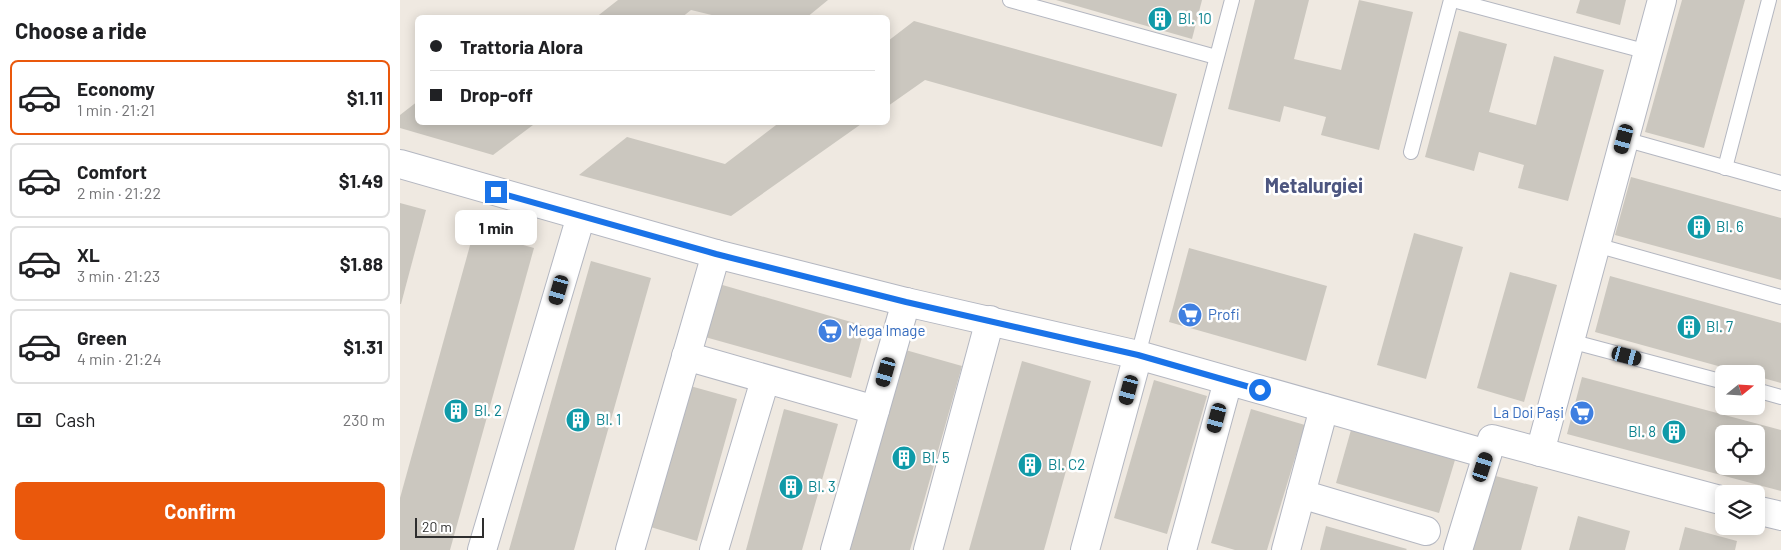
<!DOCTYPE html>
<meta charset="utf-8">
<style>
body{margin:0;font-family:Barlow,sans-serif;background:#f6f6f6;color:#202124;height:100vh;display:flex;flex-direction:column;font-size:19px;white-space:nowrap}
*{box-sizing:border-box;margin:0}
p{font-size:16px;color:#757577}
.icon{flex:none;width:28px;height:28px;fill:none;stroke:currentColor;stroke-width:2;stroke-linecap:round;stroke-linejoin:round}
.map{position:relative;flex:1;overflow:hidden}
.side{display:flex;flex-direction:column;background:#fff;width:400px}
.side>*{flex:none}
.hud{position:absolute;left:15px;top:15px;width:475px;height:110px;border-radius:8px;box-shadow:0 2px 12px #0003;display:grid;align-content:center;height:110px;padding:0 15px;background:#fff}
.needle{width:32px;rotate:72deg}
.fabs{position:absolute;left:1315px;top:365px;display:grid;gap:10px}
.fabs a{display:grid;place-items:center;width:50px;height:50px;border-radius:8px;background:#fff;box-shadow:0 2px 12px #0003;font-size:25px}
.scale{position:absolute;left:15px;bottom:12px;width:69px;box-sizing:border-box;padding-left:5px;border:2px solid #2e2e2e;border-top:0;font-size:14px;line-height:18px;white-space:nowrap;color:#2e2e2e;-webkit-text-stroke:4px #fff;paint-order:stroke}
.end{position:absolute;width:22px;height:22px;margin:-11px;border:6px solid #1a73e8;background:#fff;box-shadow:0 0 0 2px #fff}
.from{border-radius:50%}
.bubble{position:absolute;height:35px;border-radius:8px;background:#fff;box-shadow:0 2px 12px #0003;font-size:16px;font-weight:700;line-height:35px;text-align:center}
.car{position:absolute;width:15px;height:30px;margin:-15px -8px;border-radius:6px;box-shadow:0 0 4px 1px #0007;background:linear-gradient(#222 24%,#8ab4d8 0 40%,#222 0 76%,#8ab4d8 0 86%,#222 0)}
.hud b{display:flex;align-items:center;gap:18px;height:48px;font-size:19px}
.hud b+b{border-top:1px solid #e0e0e0}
.hud i{width:12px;height:12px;background:#202124}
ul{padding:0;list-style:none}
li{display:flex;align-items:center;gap:15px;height:75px;margin:0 10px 8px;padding:0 5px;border:2px solid #e0e0e0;border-radius:8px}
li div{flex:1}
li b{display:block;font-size:19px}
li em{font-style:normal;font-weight:700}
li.selected{border-color:#ea580c}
li>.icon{width:45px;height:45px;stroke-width:1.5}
h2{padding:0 15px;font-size:22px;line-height:60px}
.pay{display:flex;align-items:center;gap:12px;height:55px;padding:0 15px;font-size:19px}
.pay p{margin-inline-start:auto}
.action{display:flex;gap:10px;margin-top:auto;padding:10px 15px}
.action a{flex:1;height:58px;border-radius:8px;background:#ea580c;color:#fff;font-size:20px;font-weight:700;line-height:58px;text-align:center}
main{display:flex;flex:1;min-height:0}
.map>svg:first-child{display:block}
.building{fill:#cbc7bf;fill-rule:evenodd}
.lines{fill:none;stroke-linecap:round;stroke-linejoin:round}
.lane-casing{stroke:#b4b7c1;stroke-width:16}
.street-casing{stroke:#b4b7c1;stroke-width:30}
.lane{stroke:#fff;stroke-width:14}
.street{stroke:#fff;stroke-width:28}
.route{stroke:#1a73e8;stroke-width:6}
.labels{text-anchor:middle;stroke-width:5;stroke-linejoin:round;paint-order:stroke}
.culture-label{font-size:15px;fill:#0d838f;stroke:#fff;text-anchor:start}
.shop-label{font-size:15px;fill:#366cbe;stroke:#fff;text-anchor:start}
.district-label{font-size:20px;font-weight:bold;fill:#4d5680;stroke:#fff}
</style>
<main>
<section class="side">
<h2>Choose a ride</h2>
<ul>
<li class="selected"><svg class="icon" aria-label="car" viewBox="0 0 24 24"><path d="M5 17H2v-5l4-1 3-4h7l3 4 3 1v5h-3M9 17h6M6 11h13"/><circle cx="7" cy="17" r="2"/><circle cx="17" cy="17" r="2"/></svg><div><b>Economy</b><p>1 min · 21:21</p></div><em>$1.11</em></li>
<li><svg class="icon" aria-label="car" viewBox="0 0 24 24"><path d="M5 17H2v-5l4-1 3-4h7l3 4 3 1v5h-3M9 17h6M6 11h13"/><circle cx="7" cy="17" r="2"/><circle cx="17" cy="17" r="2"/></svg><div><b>Comfort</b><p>2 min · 21:22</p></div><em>$1.49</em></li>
<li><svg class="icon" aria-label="car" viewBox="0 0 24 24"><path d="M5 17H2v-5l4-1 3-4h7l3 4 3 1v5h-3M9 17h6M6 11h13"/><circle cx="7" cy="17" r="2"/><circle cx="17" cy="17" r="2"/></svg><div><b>XL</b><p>3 min · 21:23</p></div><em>$1.88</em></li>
<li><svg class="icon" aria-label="car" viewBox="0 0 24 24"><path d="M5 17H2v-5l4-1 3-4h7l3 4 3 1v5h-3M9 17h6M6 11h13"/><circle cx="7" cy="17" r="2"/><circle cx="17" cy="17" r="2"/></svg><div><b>Green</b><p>4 min · 21:24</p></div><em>$1.31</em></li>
</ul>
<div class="pay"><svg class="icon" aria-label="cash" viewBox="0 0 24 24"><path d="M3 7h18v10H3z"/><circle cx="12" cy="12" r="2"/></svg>Cash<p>230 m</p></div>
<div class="action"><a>Confirm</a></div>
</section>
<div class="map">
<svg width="1381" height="550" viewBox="0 0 1381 550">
<rect width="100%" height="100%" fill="#efe9e1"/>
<g class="building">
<path d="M218 0H428L406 18H324L291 10 281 18H195Z"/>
<path d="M656 0H802L792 39Z"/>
<path d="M855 0H909L894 59 941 70 959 0 1013 12 979 150 921 135 926 117 884 106 880 122 828 109Z"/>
<path d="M1180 0H1226L1220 25 1176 13Z"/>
<path d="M1282 0H1345L1304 148 1245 132Z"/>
<path d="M514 21 777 94 762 147 525 80 488 106V41Z"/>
<path d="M1059 31 1107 44 1089 112 1136 125 1154 56 1204 70 1168 201 1118 188 1124 165 1079 152 1074 171 1025 157Z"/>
<path d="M18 101V122H137L93 155 0 128V115Z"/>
<path d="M380 122H464L331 216 179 175 227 137 325 164Z"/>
<path d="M1231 177 1381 218V280L1215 235Z"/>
<path d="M0 203 26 210 1 304H0Z"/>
<path d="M74 231 134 248 50 550H0V498Z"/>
<path d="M1014 233 1063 247 1026 379 977 365Z"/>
<path d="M789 248 927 286 906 361 769 322Z"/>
<path d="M191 261 251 278 174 550H109Z"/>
<path d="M1110 272 1157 285 1124 402 1077 388Z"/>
<path d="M1210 276 1381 323V383L1356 376V374H1347L1195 332Z"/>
<path d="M319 284 465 326 451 378 305 337Z"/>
<path d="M502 349 562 366 510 550H446Z"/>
<path d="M622 361 691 381 644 550H569Z"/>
<path d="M1182 377 1381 430V491L1167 434ZM1324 434H1356V466H1324Z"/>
<path d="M754 380 807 396 767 534 714 518Z"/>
<path d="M283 384 337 399 297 541 244 525Z"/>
<path d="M384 409 438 424 402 550H346Z"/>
<path d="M851 409 905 425 867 550H835L811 543Z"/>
<path d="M951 430 1055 460 1039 513 936 483Z"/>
<path d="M1088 474 1138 487 1121 550H1067Z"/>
<path d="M1178 516 1230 531 1225 550H1169Z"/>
<path d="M926 526 1007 549 1006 550H920Z"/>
<path d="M1285 527 1337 541 1335 550H1279Z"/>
</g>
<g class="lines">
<defs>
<g id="lane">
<path d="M610 0 816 57"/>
<path d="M1053 0 1248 52"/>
<path d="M1224 139 1381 183"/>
<path d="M1011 152 1051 0"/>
<path d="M1325 168 1369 0"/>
<path d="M1196 245 1381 297"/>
<path d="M1170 341 1324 382"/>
<path d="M738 355 832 0"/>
<path d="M1356 390 1381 397"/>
</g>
<g id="street">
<path d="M0 164 316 254 506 302 738 355"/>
<path d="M286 356 475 410"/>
<path d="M1140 452 1262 0"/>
<path d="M901 494 1026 531"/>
<path d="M1356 510 1381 516"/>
<path d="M82 550 181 216"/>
<path d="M230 550 316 254"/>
<path d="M314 550 365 380"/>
<path d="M435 550 506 302"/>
<path d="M528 550 590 320"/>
<path d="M685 550 738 355 1087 454"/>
<path d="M782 550 828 381"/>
<path d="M886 550 924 408"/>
<path d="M1058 550 1092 439 1324 501"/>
</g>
</defs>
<use href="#lane" class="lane-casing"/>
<use href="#street" class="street-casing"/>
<use href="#lane" class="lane"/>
<use href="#street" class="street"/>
</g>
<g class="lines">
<path class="route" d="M96 192 316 254 506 302 738 355 860 390"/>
</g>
<defs>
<symbol id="building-disc" viewBox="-11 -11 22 22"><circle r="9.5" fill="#0f9aa8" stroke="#fff"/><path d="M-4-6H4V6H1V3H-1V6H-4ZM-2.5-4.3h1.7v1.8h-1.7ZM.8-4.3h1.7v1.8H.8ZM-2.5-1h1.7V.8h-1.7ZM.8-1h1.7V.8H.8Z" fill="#fff"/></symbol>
<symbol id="supermarket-disc" viewBox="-11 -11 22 22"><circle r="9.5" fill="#3f7fe0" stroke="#fff"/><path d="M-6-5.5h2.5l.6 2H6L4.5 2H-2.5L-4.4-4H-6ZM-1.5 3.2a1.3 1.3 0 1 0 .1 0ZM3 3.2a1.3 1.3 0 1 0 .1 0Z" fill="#fff"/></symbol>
</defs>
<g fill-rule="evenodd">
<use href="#building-disc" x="746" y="5" width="28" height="28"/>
<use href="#building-disc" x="1285" y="213" width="28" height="28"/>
<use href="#supermarket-disc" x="776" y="301" width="28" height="28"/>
<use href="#building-disc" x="1275" y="313" width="28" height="28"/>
<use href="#supermarket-disc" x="416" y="317" width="28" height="28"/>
<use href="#building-disc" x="42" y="397" width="28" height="28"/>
<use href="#supermarket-disc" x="1168" y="399" width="28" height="28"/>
<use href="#building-disc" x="164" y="406" width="28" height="28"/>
<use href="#building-disc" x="1260" y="418" width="28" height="28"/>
<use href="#building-disc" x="490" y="444" width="28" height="28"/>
<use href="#building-disc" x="616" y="451" width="28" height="28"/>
<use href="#building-disc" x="377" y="473" width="28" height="28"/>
</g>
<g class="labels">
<g class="culture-label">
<text x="778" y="24">Bl. 10</text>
<text x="1316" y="232">Bl. 6</text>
<text x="1306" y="332">Bl. 7</text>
<text x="74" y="416">Bl. 2</text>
<text x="196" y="425">Bl. 1</text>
<text x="1256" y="437" text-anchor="end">Bl. 8</text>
<text x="522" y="463">Bl. 5</text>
<text x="648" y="470">Bl. C2</text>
<text x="408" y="492">Bl. 3</text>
</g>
<g class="shop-label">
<text x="808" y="320">Profi</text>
<text x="448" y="336">Mega Image</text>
<text x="1164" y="418" text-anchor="end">La Doi Pași</text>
</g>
<g class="district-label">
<text x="914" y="193">Metalurgiei</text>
</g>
</g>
</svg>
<div class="fabs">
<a><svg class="needle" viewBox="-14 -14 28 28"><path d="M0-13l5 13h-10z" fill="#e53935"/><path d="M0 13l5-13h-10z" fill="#757577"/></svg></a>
<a><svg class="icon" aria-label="locate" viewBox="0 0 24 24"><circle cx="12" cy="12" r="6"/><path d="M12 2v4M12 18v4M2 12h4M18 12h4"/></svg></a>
<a><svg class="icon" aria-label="layers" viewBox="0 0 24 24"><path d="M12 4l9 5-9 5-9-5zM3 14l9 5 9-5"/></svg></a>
</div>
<div class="scale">20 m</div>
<i class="end from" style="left:860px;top:390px"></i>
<i class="end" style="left:96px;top:192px"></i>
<div class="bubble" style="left:55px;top:210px;width:82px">1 min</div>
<i class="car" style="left:1224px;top:139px;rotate:195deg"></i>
<i class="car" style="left:159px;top:290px;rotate:196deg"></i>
<i class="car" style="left:1227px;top:356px;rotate:105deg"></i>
<i class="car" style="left:486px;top:372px;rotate:196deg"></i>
<i class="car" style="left:729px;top:390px;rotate:195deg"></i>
<i class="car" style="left:817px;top:418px;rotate:195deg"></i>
<i class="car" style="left:1083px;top:467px;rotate:18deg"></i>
<div class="hud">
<b><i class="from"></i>Trattoria Alora</b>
<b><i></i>Drop-off</b>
</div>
</div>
</main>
